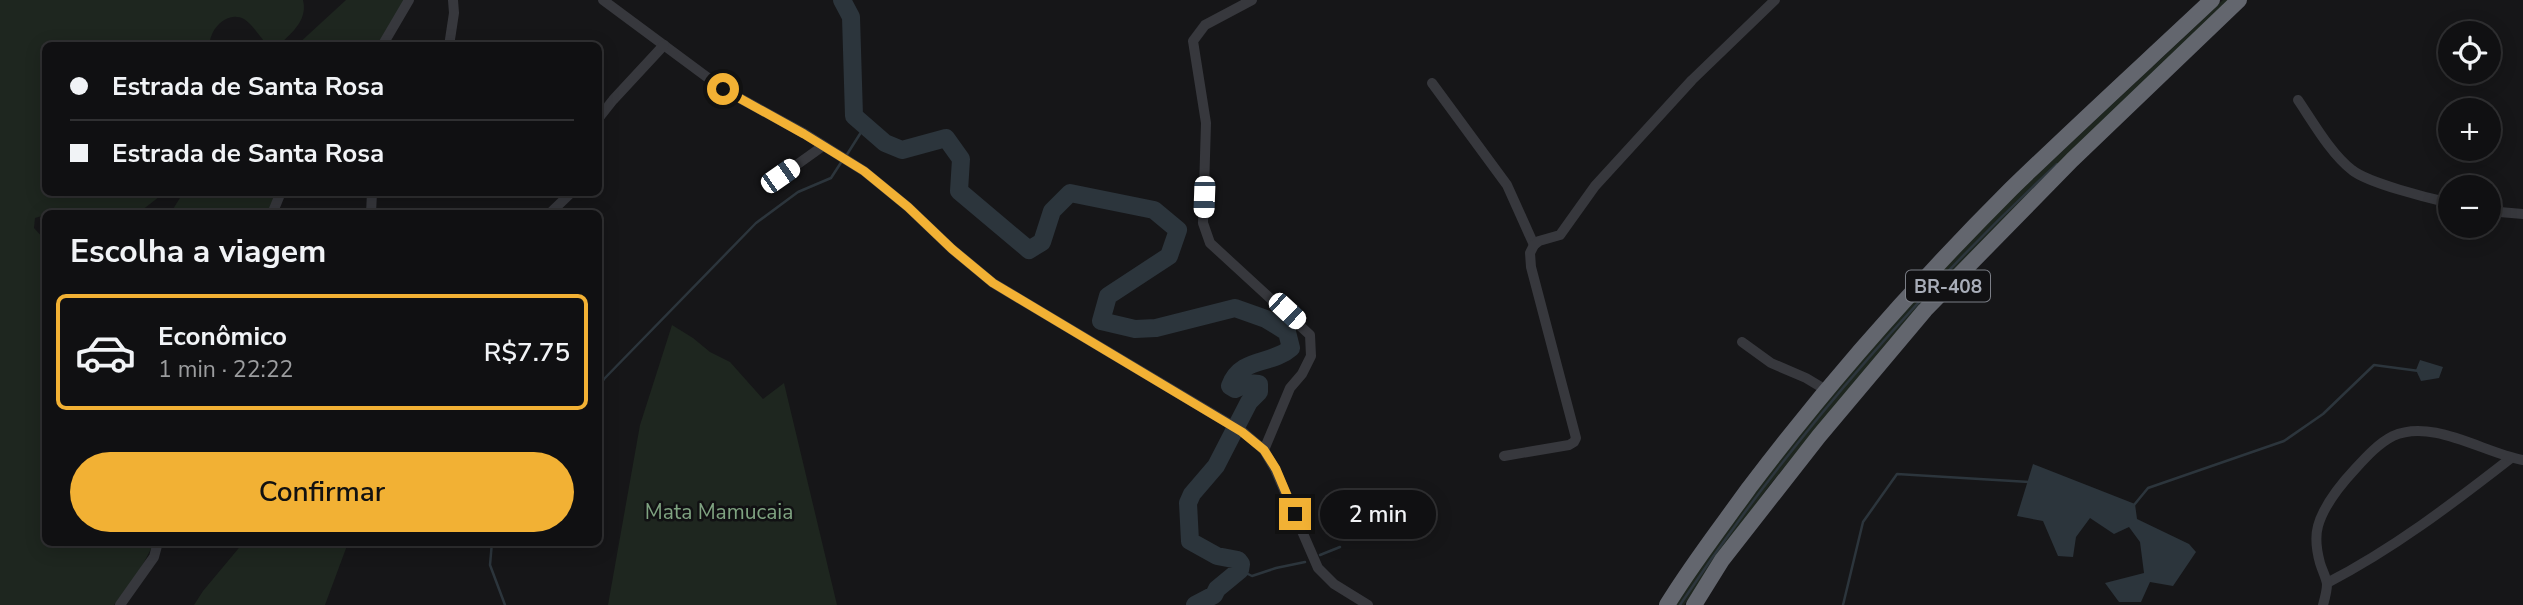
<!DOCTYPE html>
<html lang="pt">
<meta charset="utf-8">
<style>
body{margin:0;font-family:"Nunito Sans",sans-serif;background:#1e1e20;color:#f1f3f6;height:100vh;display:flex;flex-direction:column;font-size:26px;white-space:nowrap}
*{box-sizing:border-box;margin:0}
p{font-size:23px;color:#9c9d9f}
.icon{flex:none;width:38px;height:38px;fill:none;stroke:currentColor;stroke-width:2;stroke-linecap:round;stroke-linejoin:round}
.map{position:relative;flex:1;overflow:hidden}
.side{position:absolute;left:42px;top:210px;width:560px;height:336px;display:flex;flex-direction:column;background:#101012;border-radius:10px;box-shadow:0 4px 18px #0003,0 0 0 2px #303032}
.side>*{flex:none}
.guide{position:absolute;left:42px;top:42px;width:560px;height:154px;border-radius:10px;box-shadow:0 4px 18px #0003,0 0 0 2px #303032;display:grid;align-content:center;height:154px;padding:0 28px;background:#101012}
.tools{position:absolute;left:2438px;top:21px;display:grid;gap:14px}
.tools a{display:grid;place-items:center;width:63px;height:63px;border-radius:50%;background:#101012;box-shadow:0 4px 18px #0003,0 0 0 2px #303032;font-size:35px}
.end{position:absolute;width:32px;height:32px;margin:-16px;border:9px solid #f2b134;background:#111;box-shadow:0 0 0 4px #111}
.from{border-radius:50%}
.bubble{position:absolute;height:49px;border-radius:24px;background:#101012;box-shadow:0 4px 18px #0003,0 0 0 2px #303032;font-size:23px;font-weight:600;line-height:49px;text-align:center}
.car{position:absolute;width:21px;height:42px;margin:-21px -10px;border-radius:9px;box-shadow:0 0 5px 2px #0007;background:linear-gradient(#fff 24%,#345 0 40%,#fff 0 76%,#345 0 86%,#fff 0)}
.guide b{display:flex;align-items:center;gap:24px;height:66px;font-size:26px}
.guide b+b{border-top:2px solid #303032}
.guide i{width:18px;height:18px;background:#f1f3f6}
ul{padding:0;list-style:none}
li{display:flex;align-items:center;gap:21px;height:116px;margin:0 14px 10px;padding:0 14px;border:4px solid transparent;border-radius:10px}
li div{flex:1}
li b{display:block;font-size:26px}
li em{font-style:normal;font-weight:600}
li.selected{border-color:#f2b134}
li>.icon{width:63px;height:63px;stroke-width:1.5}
h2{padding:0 28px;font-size:32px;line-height:84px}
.primary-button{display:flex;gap:14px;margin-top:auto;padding:14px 28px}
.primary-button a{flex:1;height:80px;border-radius:42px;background:#f2b134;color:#111;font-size:28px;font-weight:600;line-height:80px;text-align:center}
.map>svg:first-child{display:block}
.green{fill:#1e261f}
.water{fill:#2c353c}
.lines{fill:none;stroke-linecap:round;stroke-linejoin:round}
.stream{stroke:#2c353c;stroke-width:2.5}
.river{stroke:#2c353c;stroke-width:18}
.minor{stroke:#37383d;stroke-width:10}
.highway{stroke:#63666e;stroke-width:16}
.route{stroke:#f2b134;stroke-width:9}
.labels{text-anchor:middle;stroke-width:5;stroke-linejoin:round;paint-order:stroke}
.shield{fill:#111113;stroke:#7b7e86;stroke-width:2}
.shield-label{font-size:19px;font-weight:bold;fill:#a8adb8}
.park-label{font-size:21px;fill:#7fa381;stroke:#111113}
</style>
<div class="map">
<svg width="2523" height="605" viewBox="0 0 2523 605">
<rect width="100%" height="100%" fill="#161618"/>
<g class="green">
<path d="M0 0H303C308 20 292 33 279 45H267C261 38 252 24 244 19 227 10 209 30 210 45L46 46V192L164 193 141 211 134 213H52L35 218 34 228 46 241V542L154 543 139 572 114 605H0Z"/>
<path d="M346 0H406L378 45 296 46Z"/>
<path d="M2223 0H2235L1932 293 1884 346 1769 486 1684 605H1675C1748 492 1833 386 1925 288 2018 187 2124 96 2223 0Z"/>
<path d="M183 193H283L273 213 170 214Z"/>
<path d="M672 325 693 338 710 352 730 362 763 399 784 383 837 605H608L640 425Z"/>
<path d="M243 543V542L348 543 325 605H194L203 591Z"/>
</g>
<g class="water">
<path d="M2420 360 2443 367 2439 378 2421 381 2416 370Z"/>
<path d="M2033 464 2135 504 2137 519 2189 544 2196 552 2173 586 2150 582 2141 602H2119L2105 583 2144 573 2140 542 2129 527 2114 534 2090 518 2076 537 2073 557 2058 556 2043 521 2017 516Z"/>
</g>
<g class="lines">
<g class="stream">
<path d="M846 156 865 126"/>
<path d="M598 388 604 379 756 223 798 192 831 178 842 161"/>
<path d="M2134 505 2148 488 2284 441 2323 414 2374 365 2419 371"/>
<path d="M492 542 490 565 505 605"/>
<path d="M1320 555 1340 547"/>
<path d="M1240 570 1252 576 1276 568 1305 562"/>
<path d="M1680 605C1788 442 1914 297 2057 164"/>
<path d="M1843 605 1863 522 1897 474 2029 482"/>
</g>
<path class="river" d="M842 0 851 17 854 116 885 143 902 150 946 138 961 159 959 191 1029 250 1042 242 1052 211 1070 193 1154 210 1178 230 1169 256 1108 296 1101 321 1135 329 1156 328 1235 308 1266 319 1287 332 1291 348C1272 365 1240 357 1230 386L1235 389 1248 383 1259 384V392L1249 402 1216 466 1192 494 1188 503 1190 541 1217 556 1238 560 1241 564 1240 570 1217 589 1214 595 1195 605"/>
<g class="minor">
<path d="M603 0 723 89 805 134 864 171 908 207 952 249 993 283 1243 432 1264 450 1275 469 1318 568 1334 584 1368 605"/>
<path d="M1252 0 1205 25 1193 41 1206 123 1203 223 1210 243 1310 335 1311 356 1302 374 1290 388 1264 450"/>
<path d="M382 46 409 0"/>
<path d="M449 46 454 13 453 0"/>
<path d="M1432 83 1507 185 1534 245"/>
<path d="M2298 100C2313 122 2331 154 2352 170 2368 183 2428 198 2450 203"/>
<path d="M598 119 613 100 664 45"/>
<path d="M781 176 823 146"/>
<path d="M2488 211 2523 214"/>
<path d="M272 214 281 192"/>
<path d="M371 214 372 192"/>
<path d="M549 214 572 192"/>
<path d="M1742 342 1771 363 1806 378 1826 390"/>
<path d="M1504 456 1569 445 1574 442 1576 438 1531 267 1530 253 1534 245 1539 241 1560 235 1595 186 1692 80 1775 0"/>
<path d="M2327 583C2393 549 2452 504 2511 458"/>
<path d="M120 605 154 557 158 542"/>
<path d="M2323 605C2325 598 2327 591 2327 584 2326 577 2322 570 2320 563 2317 552 2315 537 2318 526 2324 504 2341 484 2356 468 2367 456 2379 443 2393 436 2432 418 2484 453 2523 460"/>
</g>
<g class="highway">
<path d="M1667 605C1692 564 1721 527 1749 488 1829 382 1917 283 2011 189 2077 125 2145 63 2212 0"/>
<path d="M1694 605 1722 560 1819 436 1925 310 2072 160 2239 0"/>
</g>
</g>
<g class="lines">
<path class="route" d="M723 89 804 134 864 171 908 207 952 249 993 283 1242 432 1264 450 1276 469 1295 514"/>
</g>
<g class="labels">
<rect class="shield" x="1906" y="270.5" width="84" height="31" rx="5"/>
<g class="shield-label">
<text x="1948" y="293">BR-408</text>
</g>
<g class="park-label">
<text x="719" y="519">Mata Mamucaia</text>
</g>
</g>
</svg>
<div class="tools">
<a><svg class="icon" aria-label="locate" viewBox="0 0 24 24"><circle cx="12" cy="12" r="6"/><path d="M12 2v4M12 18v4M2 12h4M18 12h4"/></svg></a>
<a>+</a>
<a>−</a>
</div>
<i class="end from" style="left:723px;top:89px"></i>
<i class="end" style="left:1295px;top:514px"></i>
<div class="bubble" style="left:1320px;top:490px;width:116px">2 min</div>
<i class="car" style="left:780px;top:176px;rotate:55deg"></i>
<i class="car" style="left:1204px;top:197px;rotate:182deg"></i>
<i class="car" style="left:1287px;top:311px;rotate:133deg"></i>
<div class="guide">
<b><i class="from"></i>Estrada de Santa Rosa</b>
<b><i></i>Estrada de Santa Rosa</b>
</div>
<section class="side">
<h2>Escolha a viagem</h2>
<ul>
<li class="selected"><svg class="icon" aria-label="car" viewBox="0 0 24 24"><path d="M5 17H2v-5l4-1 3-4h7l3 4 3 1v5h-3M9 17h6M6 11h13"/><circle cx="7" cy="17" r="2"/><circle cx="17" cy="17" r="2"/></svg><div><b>Econômico</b><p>1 min · 22:22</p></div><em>R$7.75</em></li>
</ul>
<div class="primary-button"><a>Confirmar</a></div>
</section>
</div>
